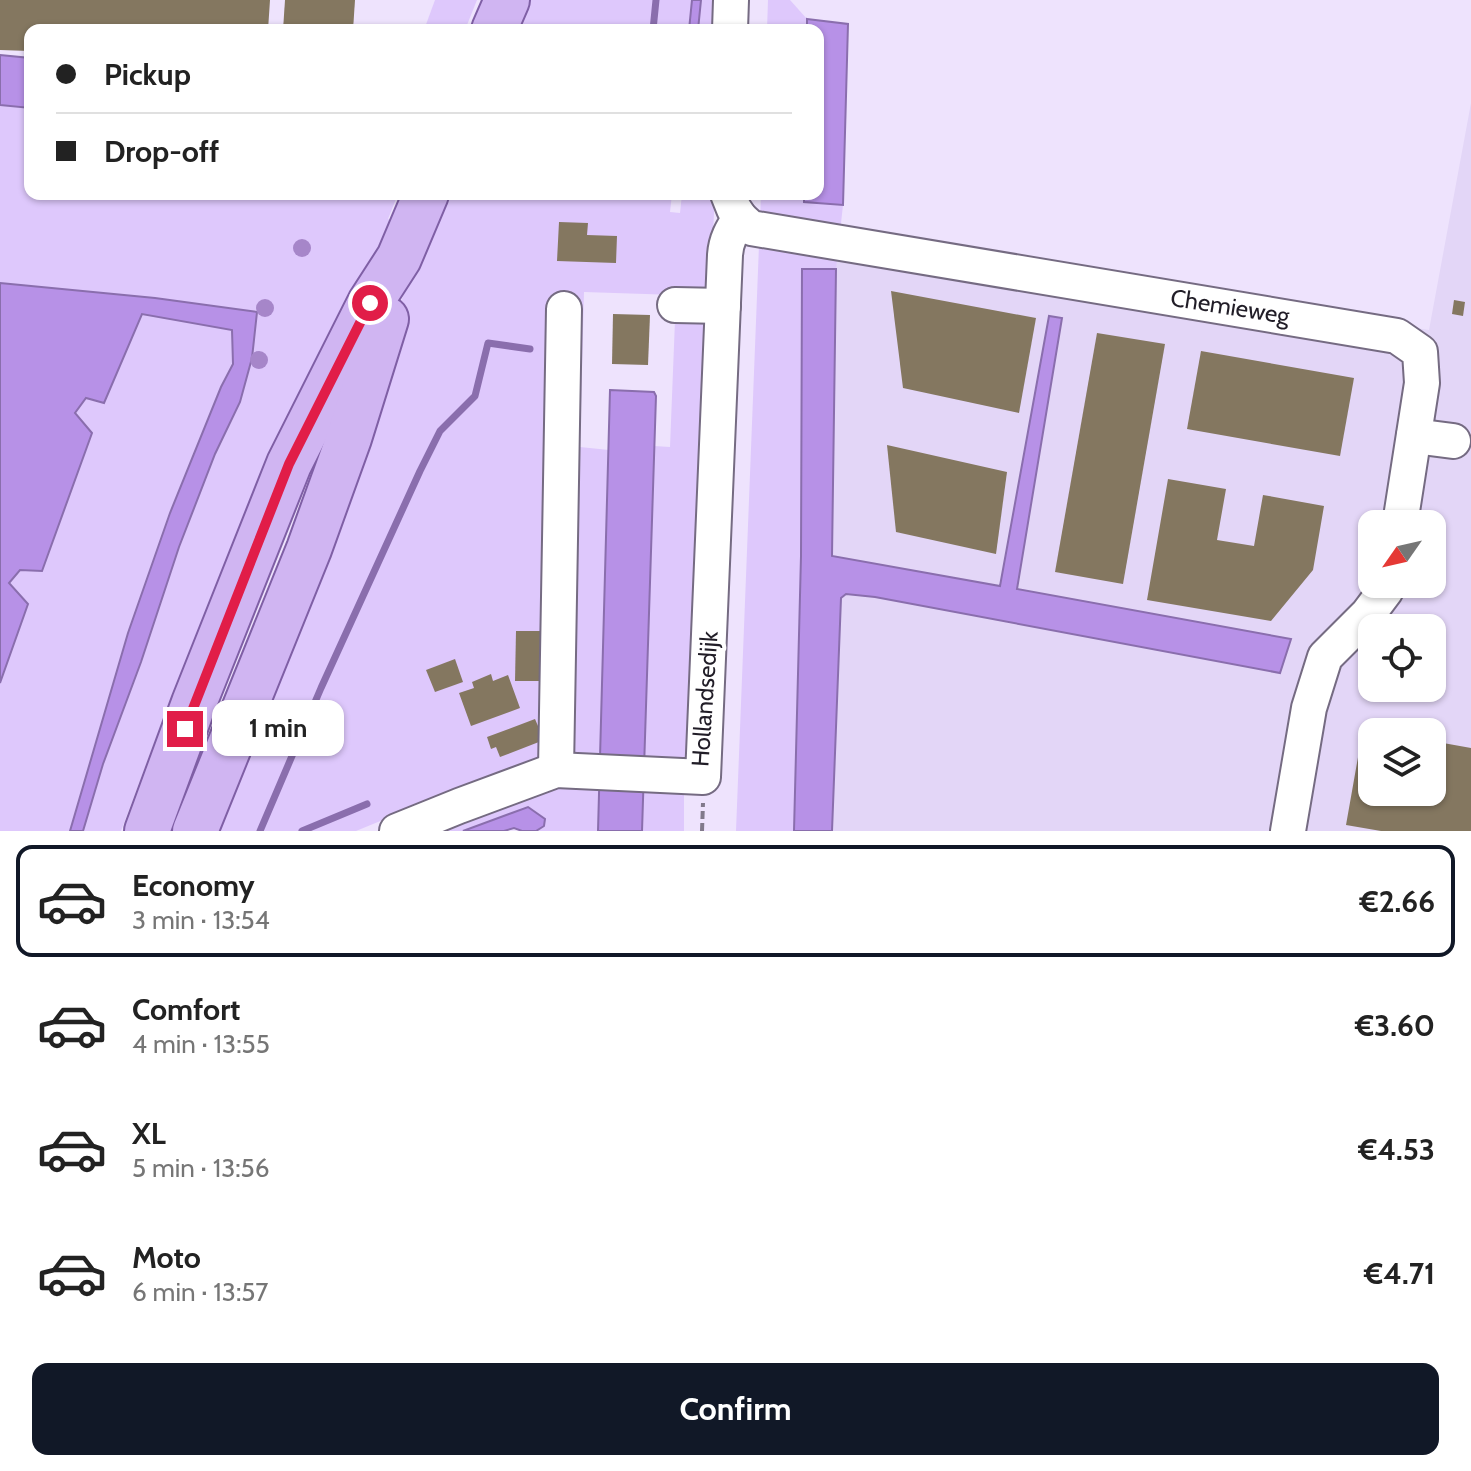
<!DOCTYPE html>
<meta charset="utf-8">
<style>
body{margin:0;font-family:Cabin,sans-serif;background:#f6f6f6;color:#222;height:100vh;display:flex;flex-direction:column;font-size:30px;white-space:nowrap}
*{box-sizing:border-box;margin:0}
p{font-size:26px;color:#767676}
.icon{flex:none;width:44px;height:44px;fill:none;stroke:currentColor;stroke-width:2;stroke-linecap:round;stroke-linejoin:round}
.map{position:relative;height:831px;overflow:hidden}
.details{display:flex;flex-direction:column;background:#fff;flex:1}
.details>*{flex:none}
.banner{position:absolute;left:24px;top:24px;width:800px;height:176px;border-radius:16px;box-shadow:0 2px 6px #0004;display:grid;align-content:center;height:176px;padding:0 32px;background:#fff}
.needle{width:52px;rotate:236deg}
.buttons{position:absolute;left:1358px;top:510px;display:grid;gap:16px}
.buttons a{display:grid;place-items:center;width:88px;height:88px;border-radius:16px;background:#fff;box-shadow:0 2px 6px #0004;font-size:40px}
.end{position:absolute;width:36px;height:36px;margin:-18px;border:10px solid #e11d48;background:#fff;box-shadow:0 0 0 4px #fff}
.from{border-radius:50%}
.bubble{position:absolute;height:56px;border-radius:16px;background:#fff;box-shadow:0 2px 6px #0004;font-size:26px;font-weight:700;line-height:56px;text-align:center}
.banner b{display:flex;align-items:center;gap:28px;height:76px;font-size:30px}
.banner b+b{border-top:2px solid #e0e0e0}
.banner i{width:20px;height:20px;background:#222}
ul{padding:14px 0 0;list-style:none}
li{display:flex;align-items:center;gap:24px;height:112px;margin:0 16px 12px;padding:0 16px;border:4px solid transparent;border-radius:16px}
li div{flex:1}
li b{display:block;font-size:30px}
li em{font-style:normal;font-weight:700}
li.current{border-color:#111827}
li>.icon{width:72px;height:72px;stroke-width:1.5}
.button{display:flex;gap:16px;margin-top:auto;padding:16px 32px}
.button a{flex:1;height:92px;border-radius:16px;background:#111827;color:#fff;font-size:32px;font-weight:700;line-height:92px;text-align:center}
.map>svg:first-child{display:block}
.built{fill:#e3d6f7;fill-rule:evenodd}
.green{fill:#dec8fc}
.water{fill:#b791e7;stroke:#8a6ead;stroke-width:2}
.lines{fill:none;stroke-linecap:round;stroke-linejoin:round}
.stream{stroke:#8a6ead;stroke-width:7}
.building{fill:#847760}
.minor-casing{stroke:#756b82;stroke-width:38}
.major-casing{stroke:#7f5fa5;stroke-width:48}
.path{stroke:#81798b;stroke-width:4;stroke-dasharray:8 4;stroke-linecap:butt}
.minor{stroke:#fff;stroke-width:34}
.major{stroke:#d0b5f2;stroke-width:44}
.tree{fill:#a686c9}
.route{stroke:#e11d48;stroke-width:10}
.labels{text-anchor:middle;stroke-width:8;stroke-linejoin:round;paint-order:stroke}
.street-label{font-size:24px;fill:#211d27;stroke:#fff}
</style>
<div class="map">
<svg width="1471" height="831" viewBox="0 0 1471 831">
<rect width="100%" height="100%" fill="#eee3fd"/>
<path class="built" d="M1471 103V831H782L813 232 1429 330ZM1372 524H1432V584H1372ZM1372 628H1432V688H1372ZM1372 732H1432V792H1372Z"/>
<g class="green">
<path d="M435 0H477L465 30H424Z"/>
<path d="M530 0H692L689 30H518Z"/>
<path d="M701 0H721L719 30H698Z"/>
<path d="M768 0H790L807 19V30H767Z"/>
<path d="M0 105 30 108V194H398L388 219 394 222 261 479 242 521 203 643 156 738 121 831H83L103 764 141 662 179 547 215 454 240 402 257 312 155 298 0 283Z"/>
<path d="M450 194H672L670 212 680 213 682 194H715L686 762 644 767 654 446 670 447 676 295 584 292 580 447 609 450 600 763 412 808 356 831H207L392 324 427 236 433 237Z"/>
<path d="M761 194H804L805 202 843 205 836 269 802 270 801 556 794 831H736Z"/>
<path d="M142 314 232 330 233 364 221 387 170 513 128 633 70 831H0V683L28 604 9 583 20 570 75 413 86 398 104 402Z"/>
<path d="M588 785 599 787 598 831H536L528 807 463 831H426L532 792Z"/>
<path d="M643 789 677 791 684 795V831H642Z"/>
</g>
<g class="water">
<path d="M692 0H701L698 30H689Z"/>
<path d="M807 19 848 24 843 205 804 202V194H818V30H807Z"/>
<path d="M0 55 30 58V108L0 105Z"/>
<path d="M802 269H836L832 556 1000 586 1049 316 1062 318 1017 589 1291 639 1280 673 875 597 846 594 841 598 832 831H794L801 556Z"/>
<path d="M0 283 155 298 257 312 252 358 240 402 215 454 179 547 141 662 103 764 83 831H70L128 633 170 513 221 387 233 364 232 330 142 314 104 403 86 398 75 413 92 433 42 571 20 570 9 583 28 604 0 683Z"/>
<path d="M610 390 654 392 656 396 642 831H598Z"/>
<path d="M528 807 545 819 544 826 536 831H522L514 828 504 831H463Z"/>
</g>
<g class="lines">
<g class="stream">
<path d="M653 30 656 0"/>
<path d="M260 831 321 688 420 471 440 431 475 396 488 343 530 349"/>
<path d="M302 831 367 804"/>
</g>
</g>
<g class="building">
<path d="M0 0H270L268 30H30V51L0 50Z"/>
<path d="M285 0H355L353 30H283Z"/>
<path d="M559 222 588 223 587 235 617 236 616 263 557 261Z"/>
<path d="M891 291 1036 318 1019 413 903 388Z"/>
<path d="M1454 300 1465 302 1463 316 1452 314Z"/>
<path d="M613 314 650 315 648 365 612 364Z"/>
<path d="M1097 333 1165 344 1123 584 1055 572Z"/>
<path d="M1201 351 1354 378 1340 456 1187 429Z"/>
<path d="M887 445 1007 472 996 554 896 532Z"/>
<path d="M1168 479 1226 489 1217 540 1254 546 1263 495 1324 506 1313 570 1271 621 1147 600Z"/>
<path d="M516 631H543V681H515Z"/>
<path d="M455 659 463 682 435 692 426 670Z"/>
<path d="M491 674 493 681 508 675 520 708 471 726 459 693 474 688 472 682Z"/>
<path d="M535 719 544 740 500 757 496 747 491 749 487 737Z"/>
<path d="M1363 729 1372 731V792H1432V741L1471 748V831H1381L1346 825Z"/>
</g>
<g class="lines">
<defs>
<g id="minor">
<path d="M730 30 731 0"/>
<path d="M740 218 751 228 1397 336 1420 352 1422 383 1400 524"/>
<path d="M675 305 723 306"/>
<path d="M1414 436 1453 441"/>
<path d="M556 770 564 309"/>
<path d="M397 831 459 806 556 770 703 777 725 255C726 240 732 230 740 218L734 209 728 194"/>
<path d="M1288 831 1309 708 1325 657 1368 614 1386 590 1387 584"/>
</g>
<g id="major">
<path d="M494 30 507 0"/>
<path d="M147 831 194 703 289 464 370 303 399 258 426 194"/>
<path d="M195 831 309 549 349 438 386 319"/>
</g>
</defs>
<use href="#minor" class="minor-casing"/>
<use href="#major" class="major-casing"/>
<path class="path" d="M702 831 703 803"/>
<use href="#minor" class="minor"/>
<use href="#major" class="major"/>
</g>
<g class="tree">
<circle cx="302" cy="248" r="9"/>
<circle cx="265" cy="308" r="9"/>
<circle cx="259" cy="360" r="9"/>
</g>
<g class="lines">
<path class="route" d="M185 729 289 464 370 303"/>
</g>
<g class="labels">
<g class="street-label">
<text transform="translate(1230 307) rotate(9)" y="8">Chemieweg</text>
<text transform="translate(705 699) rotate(-86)" y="8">Hollandsedijk</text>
</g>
</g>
</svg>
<div class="buttons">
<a><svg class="needle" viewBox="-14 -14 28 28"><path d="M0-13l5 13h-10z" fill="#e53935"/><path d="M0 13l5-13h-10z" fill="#767676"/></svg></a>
<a><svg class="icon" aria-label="locate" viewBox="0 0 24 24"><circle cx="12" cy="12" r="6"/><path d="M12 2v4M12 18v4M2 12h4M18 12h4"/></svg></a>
<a><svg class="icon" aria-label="layers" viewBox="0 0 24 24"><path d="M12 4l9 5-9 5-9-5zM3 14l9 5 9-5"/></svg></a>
</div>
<i class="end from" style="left:370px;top:303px"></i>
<i class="end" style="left:185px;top:729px"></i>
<div class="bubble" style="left:212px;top:700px;width:132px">1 min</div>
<div class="banner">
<b><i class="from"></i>Pickup</b>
<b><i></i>Drop-off</b>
</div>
</div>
<section class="details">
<ul>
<li class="current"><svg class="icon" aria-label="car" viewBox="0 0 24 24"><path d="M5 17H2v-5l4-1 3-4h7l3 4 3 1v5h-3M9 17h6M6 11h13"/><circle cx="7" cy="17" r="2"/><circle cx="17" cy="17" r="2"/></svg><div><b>Economy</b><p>3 min · 13:54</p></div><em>€2.66</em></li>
<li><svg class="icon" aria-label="car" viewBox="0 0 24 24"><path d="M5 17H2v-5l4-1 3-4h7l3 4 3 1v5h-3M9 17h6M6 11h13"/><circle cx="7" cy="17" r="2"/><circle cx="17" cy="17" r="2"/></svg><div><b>Comfort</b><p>4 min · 13:55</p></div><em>€3.60</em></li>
<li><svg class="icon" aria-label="car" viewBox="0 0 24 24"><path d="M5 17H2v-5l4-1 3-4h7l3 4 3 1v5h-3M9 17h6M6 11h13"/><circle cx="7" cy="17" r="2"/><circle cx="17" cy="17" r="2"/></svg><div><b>XL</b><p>5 min · 13:56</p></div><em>€4.53</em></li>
<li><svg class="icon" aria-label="car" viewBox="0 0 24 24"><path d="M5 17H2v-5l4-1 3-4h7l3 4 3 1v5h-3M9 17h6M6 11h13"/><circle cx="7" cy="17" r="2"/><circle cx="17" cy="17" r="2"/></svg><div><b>Moto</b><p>6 min · 13:57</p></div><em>€4.71</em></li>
</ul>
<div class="button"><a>Confirm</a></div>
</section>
